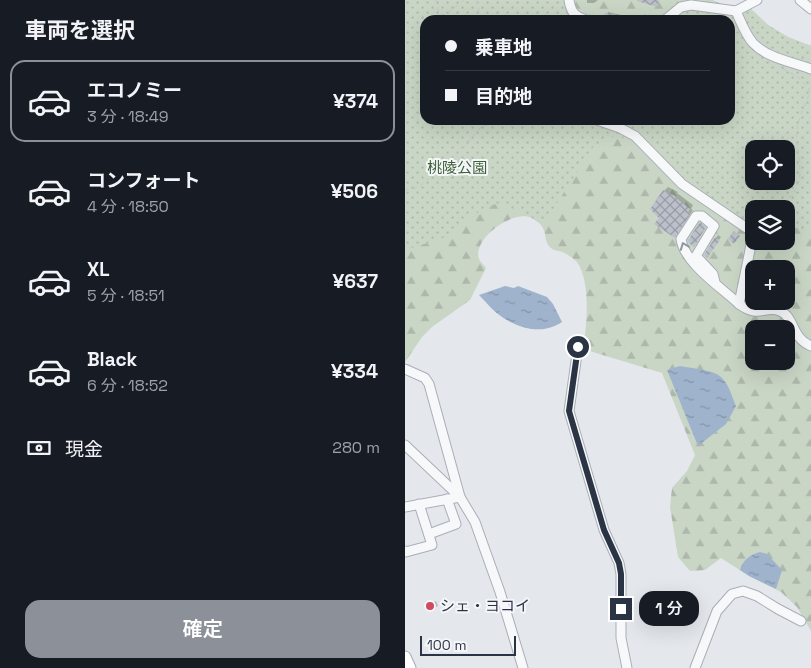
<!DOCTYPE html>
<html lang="ja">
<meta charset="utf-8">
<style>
body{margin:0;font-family:"Space Grotesk","Noto Sans JP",sans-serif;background:#20242c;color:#f1f3f6;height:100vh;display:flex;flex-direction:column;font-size:19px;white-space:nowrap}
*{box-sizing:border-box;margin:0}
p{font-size:16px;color:#9ea1a6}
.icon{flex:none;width:28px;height:28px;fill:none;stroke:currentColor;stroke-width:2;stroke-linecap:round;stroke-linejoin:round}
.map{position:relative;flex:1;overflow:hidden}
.sheet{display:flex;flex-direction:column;background:#171b24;width:405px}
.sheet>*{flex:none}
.banner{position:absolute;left:15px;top:15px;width:315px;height:110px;border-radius:15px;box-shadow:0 5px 20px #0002;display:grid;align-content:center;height:110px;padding:0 25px;background:#171b24}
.fabs{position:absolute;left:340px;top:140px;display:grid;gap:10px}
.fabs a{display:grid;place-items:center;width:50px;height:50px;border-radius:10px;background:#171b24;box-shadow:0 5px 20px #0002;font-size:25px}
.scale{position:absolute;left:15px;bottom:12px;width:96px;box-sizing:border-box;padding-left:5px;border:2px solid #2b3445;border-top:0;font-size:14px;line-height:18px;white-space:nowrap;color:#2b3445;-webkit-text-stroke:4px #f4f6f9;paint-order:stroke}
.end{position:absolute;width:22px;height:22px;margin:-11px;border:6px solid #2b3445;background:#fff;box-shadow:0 0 0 2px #fff}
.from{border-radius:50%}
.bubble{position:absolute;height:35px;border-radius:15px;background:#171b24;box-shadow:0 5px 20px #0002;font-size:16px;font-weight:600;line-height:35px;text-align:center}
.banner b{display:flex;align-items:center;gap:18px;height:48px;font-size:19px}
.banner b+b{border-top:1px solid #363941}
.banner i{width:12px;height:12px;background:#f1f3f6}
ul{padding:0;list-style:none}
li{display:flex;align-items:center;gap:15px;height:82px;margin:0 10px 8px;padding:0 15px;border:2px solid transparent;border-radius:15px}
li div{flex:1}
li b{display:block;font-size:19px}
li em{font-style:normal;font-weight:600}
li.selected{border-color:#8c9099}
li>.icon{width:45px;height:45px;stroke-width:1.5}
h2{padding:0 25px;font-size:22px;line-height:60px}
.pay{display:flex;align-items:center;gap:12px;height:55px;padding:0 25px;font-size:19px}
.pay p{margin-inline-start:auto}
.action{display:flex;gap:10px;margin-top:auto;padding:10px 25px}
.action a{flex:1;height:58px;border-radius:15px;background:#8c9099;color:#fff;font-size:20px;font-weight:600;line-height:58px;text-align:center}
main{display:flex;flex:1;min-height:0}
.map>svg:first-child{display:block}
.forest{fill:url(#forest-firs);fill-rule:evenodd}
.park{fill:url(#park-dots);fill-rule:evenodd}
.water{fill:url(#water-ripples)}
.shadow{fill:#0003}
.building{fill:url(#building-cross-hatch)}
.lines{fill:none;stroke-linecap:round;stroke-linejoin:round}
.minor-casing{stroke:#a9aeb7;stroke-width:11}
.major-casing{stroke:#a3abb8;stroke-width:13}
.path{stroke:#c2c5cb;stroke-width:1;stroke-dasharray:4 4;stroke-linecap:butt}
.minor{stroke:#f7f8fa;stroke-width:9}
.major{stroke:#fff;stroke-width:11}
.oneway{stroke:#9196a0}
.route{stroke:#2b3445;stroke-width:6}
.poi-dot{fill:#d1495b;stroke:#f4f6f9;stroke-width:2}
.labels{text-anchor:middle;stroke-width:4;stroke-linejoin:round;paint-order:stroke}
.park-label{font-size:15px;fill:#3f6138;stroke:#f4f6f9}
.poi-label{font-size:15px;fill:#2b3445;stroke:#f4f6f9;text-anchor:start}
</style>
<main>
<section class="sheet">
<h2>車両を選択</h2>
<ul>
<li class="selected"><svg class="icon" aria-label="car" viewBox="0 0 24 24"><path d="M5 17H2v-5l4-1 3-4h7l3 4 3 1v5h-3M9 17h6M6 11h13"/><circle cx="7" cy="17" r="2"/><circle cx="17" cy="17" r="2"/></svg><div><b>エコノミー</b><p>3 分 · 18:49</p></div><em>¥374</em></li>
<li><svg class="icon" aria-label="car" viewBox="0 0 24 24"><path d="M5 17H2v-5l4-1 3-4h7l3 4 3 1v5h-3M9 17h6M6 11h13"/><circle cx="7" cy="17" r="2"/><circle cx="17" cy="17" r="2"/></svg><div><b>コンフォート</b><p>4 分 · 18:50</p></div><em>¥506</em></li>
<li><svg class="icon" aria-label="car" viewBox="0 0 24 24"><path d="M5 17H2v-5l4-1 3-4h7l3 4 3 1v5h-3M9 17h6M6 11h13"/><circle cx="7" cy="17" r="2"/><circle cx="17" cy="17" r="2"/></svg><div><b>XL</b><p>5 分 · 18:51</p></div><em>¥637</em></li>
<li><svg class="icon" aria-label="car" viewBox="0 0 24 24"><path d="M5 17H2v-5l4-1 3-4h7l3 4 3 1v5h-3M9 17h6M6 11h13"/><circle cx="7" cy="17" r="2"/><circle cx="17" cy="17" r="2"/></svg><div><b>Black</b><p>6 分 · 18:52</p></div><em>¥334</em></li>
</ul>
<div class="pay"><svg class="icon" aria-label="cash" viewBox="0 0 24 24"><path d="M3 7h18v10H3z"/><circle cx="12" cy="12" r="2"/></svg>現金<p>280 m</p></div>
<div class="action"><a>確定</a></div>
</section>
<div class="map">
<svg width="406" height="668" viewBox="0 0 406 668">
<defs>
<pattern id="forest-firs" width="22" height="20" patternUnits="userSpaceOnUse" patternTransform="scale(1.25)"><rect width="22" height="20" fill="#c9d6c5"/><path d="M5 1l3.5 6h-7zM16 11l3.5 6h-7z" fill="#adb8ab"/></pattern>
<pattern id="park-dots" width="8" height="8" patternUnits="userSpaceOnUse" patternTransform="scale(1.25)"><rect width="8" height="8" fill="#c9d6c5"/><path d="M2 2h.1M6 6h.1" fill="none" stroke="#adb8ab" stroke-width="1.8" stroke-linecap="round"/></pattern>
<pattern id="water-ripples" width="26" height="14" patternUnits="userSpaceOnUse" patternTransform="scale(1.25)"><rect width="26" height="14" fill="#9fb4cc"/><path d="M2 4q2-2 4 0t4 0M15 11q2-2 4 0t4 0" fill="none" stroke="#8293a7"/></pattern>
<pattern id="building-cross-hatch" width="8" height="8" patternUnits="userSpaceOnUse" patternTransform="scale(1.25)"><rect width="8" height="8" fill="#bbc0ca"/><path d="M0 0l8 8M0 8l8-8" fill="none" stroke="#989da6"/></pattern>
</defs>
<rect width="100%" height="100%" fill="#e4e7ec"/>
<path class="forest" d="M0 0H307L326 8H345L363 25 383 37 406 46V631L392 607 376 592 344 576 316 558 300 570 285 571 273 557 265 507 267 488 282 471 290 455 257 373 178 349C182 326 186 282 172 262 169 259 161 253 157 252 153 250 149 251 146 248 136 240 146 228 127 218 108 209 67 239 74 259 75 262 79 265 81 268L65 300 27 327 17 337 0 362ZM20 20H325V120H20ZM349 149H381V181H349ZM349 209H381V241H349ZM349 269H381V301H349ZM349 329H381V361H349Z"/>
<path class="park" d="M0 0H163L170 11 185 16 211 20H20V120H325V20H252L259 11 273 0H307L326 8H345L363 25 383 37 406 46V231L381 226V209H349V228L335 227 258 171 228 143 212 135 189 146 138 225 116 211 90 204 72 213 41 237 0 250ZM349 149H381V181H349Z"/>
<g class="water">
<path d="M100 286 109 288 113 286 142 297 148 304 157 322C138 335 115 329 97 317 88 311 81 302 74 295Z"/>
<path d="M275 366C285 368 309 370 316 377 324 384 327 397 331 406L321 424 293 446 262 370Z"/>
<path d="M355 552 362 554 377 570 371 589 344 576 335 570C338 560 344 555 355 552Z"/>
</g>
<g class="shadow">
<path d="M182 0H193L189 3H182Z"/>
<path d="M203 12 216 15V18L214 19 201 17Z"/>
<path d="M263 187 273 192 272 193 288 205 286 209 288 210 270 237 255 218 259 191Z"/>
<path d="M313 235 316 237 304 254 300 255Z"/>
<path d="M31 601 33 606 27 609 25 604Z"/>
</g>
<g class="building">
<path d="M232 0H254L252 7 232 1Z"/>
<path d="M200 13 223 17V20L199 18Z"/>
<path d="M258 190 270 196V197L285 209 283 213 285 214 270 238 249 224 254 218 245 209Z"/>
<path d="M295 222 301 227 289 247 284 243 283 240Z"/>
<path d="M329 231 335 236 329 244 323 239Z"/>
<path d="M310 237 315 240 302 258 299 255Z"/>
</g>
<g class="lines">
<defs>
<g id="minor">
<path d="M164 0C166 12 169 16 181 20"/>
<path d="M395 0 406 9"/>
<path d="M331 11C336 22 340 34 348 43 362 58 387 62 406 69"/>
<path d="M260 20 276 7 286 5 331 11 352 0"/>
<path d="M192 120 215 128 230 136 277 184 343 229 346 233 347 240 334 304C355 319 359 305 375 311 390 317 386 338 406 346"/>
<path d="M310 282 308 274 291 256 309 226 297 216H291L276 239C279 263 317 288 334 304"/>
<path d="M173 347 164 411 199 530 214 563 216 574V638L222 668"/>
<path d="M0 369 20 378 24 384 55 497 0 507"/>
<path d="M0 445 55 497 70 522 95 592 118 668"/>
<path d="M24 534 51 524 42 499"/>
<path d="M0 551 1 552 27 545 14 504"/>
<path d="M290 668 312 611 327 594 338 591 352 596 373 609 396 621"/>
</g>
<path id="major" d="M0 657 5 668"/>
</defs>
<use href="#minor" class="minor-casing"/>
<use href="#major" class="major-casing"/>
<g class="path">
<path d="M31 0 34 13 40 15 59 0"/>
<path d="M72 0 76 20"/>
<path d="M0 190 11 188 16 185 54 152 76 127 86 123 112 120"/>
<path d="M372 209C378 203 386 197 391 189 401 169 388 146 393 124 396 113 402 102 405 91 399 79 385 72 374 67"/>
</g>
<use href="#minor" class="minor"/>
<use href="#major" class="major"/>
</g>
<defs><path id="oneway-chevron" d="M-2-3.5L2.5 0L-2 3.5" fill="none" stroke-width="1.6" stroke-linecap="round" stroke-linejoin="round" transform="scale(1.25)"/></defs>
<use class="oneway" href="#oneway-chevron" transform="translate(279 246) rotate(-111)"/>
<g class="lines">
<path class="route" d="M173 347 164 411 199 530 214 563 216 574V609"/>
</g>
<circle class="poi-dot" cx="25" cy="606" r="5"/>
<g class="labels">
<g class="park-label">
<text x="52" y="173">桃陵公園</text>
</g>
<g class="poi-label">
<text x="35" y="611">シェ・ヨコイ</text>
</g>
</g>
</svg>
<div class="fabs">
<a><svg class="icon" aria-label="locate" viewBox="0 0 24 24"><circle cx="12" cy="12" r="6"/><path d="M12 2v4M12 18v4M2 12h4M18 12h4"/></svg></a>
<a><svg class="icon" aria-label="layers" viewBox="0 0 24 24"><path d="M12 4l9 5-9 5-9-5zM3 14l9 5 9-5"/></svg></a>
<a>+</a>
<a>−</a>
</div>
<div class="scale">100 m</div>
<i class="end from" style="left:173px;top:347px"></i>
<i class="end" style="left:216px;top:609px"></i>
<div class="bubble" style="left:234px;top:591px;width:60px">1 分</div>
<div class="banner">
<b><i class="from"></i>乗車地</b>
<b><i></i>目的地</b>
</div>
</div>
</main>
